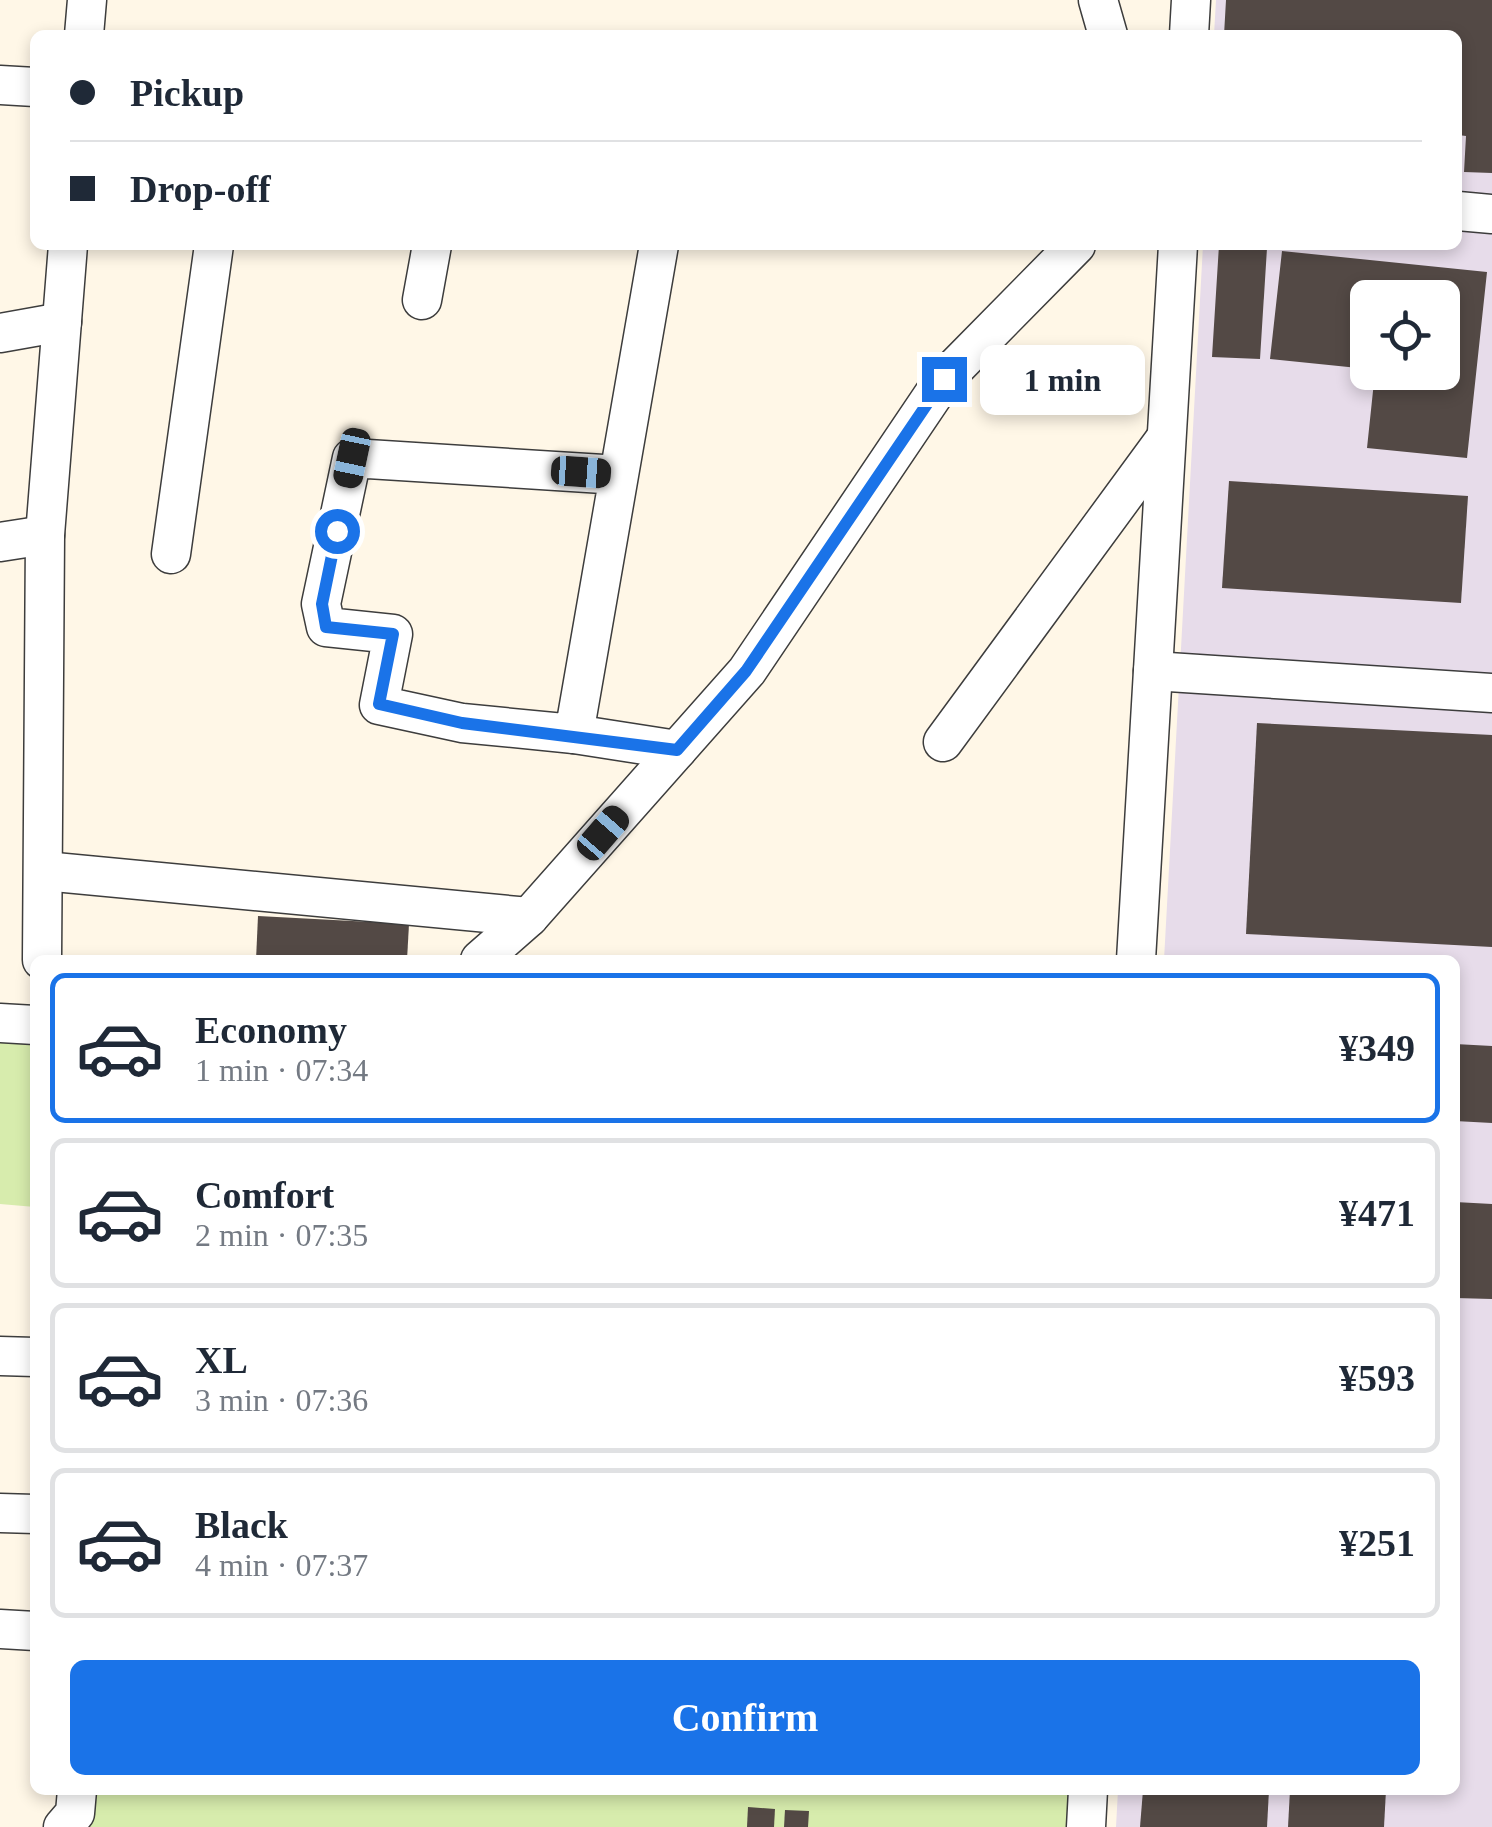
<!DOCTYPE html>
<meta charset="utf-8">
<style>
body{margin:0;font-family:"Times New Roman",serif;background:#f6f6f7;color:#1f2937;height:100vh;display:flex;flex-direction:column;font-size:38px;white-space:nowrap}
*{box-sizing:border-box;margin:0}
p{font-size:32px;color:#747a83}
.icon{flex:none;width:55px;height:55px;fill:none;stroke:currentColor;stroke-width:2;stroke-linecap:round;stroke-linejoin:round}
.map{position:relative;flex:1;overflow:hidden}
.side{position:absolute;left:30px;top:955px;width:1430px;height:840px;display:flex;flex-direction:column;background:#fff;border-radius:15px;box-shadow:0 5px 15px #0003}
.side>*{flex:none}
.hud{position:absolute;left:30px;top:30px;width:1432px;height:220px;border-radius:15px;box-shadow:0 5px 15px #0003;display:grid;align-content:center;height:220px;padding:0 40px;background:#fff}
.buttons{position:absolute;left:1350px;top:280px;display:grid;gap:20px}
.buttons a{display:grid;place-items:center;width:110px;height:110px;border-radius:15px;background:#fff;box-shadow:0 5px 15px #0003;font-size:50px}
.end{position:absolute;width:45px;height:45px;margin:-22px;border:12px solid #1a73e8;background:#fff;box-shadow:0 0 0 5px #fff}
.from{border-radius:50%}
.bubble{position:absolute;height:70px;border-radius:15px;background:#fff;box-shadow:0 5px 15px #0003;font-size:32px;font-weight:600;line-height:70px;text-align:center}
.car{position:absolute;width:30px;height:60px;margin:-30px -15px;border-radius:12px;box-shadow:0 0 8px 2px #0007;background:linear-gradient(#222 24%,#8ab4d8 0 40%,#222 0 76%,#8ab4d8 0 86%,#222 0)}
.hud b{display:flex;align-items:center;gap:35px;height:95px;font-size:38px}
.hud b+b{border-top:2px solid #e0e1e3}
.hud i{width:25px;height:25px;background:#1f2937}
ul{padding:18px 0 0;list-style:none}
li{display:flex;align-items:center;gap:30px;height:150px;margin:0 20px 15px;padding:0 20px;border:5px solid #e0e1e3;border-radius:15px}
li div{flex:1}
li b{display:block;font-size:38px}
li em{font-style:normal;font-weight:600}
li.active{border-color:#1a73e8}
li>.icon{width:90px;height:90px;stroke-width:1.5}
.button{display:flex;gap:20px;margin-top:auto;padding:20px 40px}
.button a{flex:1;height:115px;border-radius:15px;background:#1a73e8;color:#fff;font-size:40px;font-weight:600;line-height:115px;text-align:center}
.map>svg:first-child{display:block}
.industrial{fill:#e7dcea;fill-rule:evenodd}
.green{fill:#d7ecad}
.building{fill:#534945}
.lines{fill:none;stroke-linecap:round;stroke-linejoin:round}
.minor-casing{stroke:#3d3d3d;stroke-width:41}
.minor{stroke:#fff;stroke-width:38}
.route{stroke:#1a73e8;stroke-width:12}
</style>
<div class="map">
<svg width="1492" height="1827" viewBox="0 0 1492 1827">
<rect width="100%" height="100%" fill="#fff7e7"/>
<path class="industrial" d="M1216 0H1492V1827H1116L1118 1790H1455V960H1164L1203 245H1458V35H1214ZM1368 298H1442V372H1368Z"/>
<g class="green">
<path d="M0 1038 35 1040V1207L0 1204Z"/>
<path d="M92 1790H1076L1074 1827H90Z"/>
</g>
<g class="building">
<path d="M1226 0H1492V173L1464 172 1466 136 1458 135V35H1224Z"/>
<path d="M1219 245 1267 248 1260 359 1212 357Z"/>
<path d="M1282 251 1487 272 1467 458 1367 448 1375 372H1442V298H1368V369L1270 359Z"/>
<path d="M1229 481 1468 496 1461 603 1222 588Z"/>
<path d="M1257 723 1492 735V947L1246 934Z"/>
<path d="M258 916 409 924 407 960H256Z"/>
<path d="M1455 1044 1492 1046V1123L1455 1121Z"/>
<path d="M1455 1202 1492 1204V1299L1455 1298Z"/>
<path d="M1143 1790H1269L1267 1827H1140Z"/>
<path d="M1290 1790H1386L1384 1827H1288Z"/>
<path d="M748 1807 775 1809 774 1827H747Z"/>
<path d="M785 1810 809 1811 808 1827H784Z"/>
</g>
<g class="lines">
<defs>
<g id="minor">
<path d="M1098 0 1108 35"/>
<path d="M84 35 87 0"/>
<path d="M1189 35 1191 0"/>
<path d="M0 85 35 87"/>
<path d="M1458 211 1492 214"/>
<path d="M422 300 432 245"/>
<path d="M0 333 62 322"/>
<path d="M619 475 352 458 321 604 326 627 393 634 379 705 462 723 574 734 659 245"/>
<path d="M0 542 45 535"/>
<path d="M171 554 214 245"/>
<path d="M1153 671 1492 693"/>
<path d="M574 734 677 750"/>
<path d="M943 742 1166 438"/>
<path d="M44 871 529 917 747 671 944 379 1076 245"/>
<path d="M42 960 45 535 68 245"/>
<path d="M480 960 529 917"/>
<path d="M1136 960 1178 245"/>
<path d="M0 1023 35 1025"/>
<path d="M0 1356 35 1357"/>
<path d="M0 1513 35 1514"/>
<path d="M0 1629 35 1631"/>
<path d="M63 1827 75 1813 77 1790"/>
<path d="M1086 1827 1088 1790"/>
</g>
</defs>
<use href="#minor" class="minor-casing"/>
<use href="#minor" class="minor"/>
</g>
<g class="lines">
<path class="route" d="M337 531 322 604 326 627 393 634 379 704 462 723 677 750 746 671 944 379"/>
</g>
</svg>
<div class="buttons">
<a><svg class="icon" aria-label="locate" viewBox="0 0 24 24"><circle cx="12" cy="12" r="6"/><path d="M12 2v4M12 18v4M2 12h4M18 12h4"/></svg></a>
</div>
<i class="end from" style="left:337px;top:531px"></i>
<i class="end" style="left:944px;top:379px"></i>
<div class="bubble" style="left:980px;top:345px;width:165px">1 min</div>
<i class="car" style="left:352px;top:458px;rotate:192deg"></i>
<i class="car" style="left:581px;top:472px;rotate:94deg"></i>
<i class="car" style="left:603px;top:833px;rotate:41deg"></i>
<div class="hud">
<b><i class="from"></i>Pickup</b>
<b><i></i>Drop-off</b>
</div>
<section class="side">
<ul>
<li class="active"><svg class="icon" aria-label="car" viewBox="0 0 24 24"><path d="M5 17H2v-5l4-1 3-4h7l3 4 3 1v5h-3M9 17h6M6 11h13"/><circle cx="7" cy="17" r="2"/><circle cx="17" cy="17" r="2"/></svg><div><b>Economy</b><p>1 min · 07:34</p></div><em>¥349</em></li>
<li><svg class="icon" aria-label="car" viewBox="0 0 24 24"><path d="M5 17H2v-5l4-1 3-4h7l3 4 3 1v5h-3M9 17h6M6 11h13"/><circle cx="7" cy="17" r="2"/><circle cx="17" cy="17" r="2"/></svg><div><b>Comfort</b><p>2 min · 07:35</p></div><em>¥471</em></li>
<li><svg class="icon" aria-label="car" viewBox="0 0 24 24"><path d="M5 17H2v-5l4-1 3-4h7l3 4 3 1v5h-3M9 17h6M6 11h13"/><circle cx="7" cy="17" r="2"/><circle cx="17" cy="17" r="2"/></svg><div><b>XL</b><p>3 min · 07:36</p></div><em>¥593</em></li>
<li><svg class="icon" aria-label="car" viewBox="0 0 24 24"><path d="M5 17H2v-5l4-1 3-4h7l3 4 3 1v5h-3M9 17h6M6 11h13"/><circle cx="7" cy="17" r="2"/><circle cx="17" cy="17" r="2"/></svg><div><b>Black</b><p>4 min · 07:37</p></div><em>¥251</em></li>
</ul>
<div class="button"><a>Confirm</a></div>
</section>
</div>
